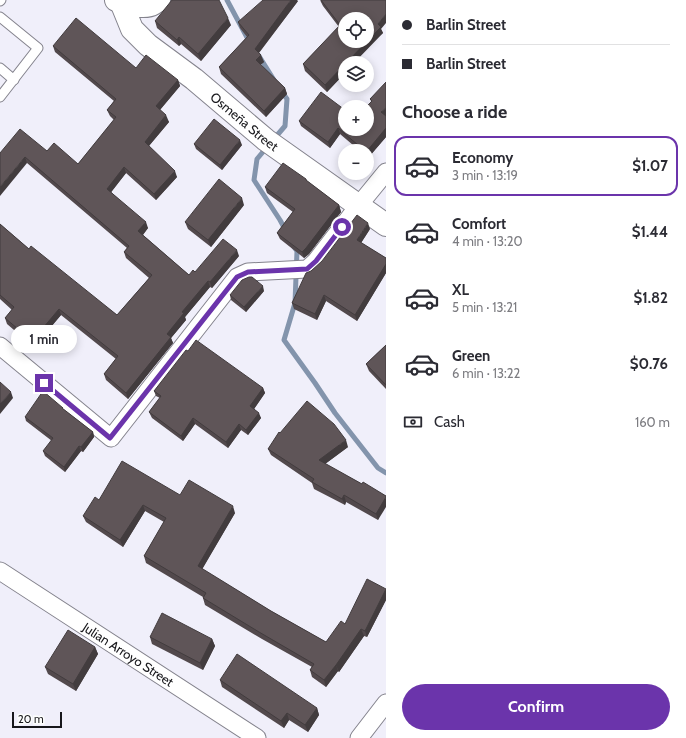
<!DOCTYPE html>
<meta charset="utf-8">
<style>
body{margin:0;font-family:Cabin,sans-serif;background:#f7f7f7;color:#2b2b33;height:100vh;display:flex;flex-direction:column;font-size:15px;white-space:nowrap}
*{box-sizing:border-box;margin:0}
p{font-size:13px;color:#7c7c81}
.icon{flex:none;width:22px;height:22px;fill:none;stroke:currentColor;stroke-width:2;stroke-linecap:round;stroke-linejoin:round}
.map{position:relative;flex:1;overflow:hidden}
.details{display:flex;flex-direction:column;background:#fff;width:300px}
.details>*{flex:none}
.guide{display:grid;align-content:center;height:88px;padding:0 16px;background:#fff}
.fabs{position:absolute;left:338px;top:12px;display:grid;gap:8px}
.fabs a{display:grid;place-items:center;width:36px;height:36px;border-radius:50%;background:#fff;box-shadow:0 2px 10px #0003;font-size:20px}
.scale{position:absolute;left:12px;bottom:10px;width:50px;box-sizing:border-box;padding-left:4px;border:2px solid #17171b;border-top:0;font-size:11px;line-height:14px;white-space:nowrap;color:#17171b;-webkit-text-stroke:3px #fdfefd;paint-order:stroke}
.end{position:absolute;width:18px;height:18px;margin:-9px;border:5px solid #6b34ab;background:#fff;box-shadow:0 0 0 2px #fff}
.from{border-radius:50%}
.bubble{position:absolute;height:28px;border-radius:14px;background:#fff;box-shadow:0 2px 10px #0003;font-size:13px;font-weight:700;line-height:28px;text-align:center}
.guide b{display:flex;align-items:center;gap:14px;height:38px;font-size:15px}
.guide b+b{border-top:1px solid #e1e1e2}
.guide i{width:10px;height:10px;background:#2b2b33}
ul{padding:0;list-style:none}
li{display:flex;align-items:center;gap:12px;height:60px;margin:0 8px 6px;padding:0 8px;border:2px solid transparent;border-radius:12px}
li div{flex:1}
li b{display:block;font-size:15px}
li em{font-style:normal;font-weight:700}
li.active{border-color:#6b34ab}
li>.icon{width:36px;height:36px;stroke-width:1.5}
h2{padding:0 16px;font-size:18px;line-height:48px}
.pay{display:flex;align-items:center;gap:10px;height:44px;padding:0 16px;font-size:15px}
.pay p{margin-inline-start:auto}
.action{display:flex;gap:8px;margin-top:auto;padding:8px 16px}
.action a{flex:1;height:46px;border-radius:24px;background:#6b34ab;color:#fff;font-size:16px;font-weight:700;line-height:46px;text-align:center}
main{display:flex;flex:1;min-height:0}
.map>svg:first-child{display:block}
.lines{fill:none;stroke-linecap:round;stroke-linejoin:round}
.stream{stroke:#8394ac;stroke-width:5}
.lane-casing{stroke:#84838d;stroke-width:11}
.street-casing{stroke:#84838d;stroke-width:19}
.secondary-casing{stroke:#84838d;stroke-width:24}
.primary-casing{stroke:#84838d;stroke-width:24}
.lane{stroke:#fff;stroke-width:9}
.street{stroke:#fff;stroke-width:17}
.secondary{stroke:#fff;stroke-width:22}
.primary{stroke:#fff;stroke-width:22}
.wall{fill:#52494c}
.shaded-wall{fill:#423c3e}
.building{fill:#5f5558;stroke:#423c3e;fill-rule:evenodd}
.route{stroke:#6b34ab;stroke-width:5}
.labels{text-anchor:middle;stroke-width:4;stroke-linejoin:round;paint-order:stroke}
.street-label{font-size:13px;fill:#17171b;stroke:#fdfefd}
</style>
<main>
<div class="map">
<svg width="386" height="738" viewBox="0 0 386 738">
<rect width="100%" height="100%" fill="#f0effa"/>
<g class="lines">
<g class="stream">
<path d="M227 0 250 43"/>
<path d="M259 56 274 80"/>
<path d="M273 140 285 126 287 99 282 92"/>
<path d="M267 147 257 159 254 180 280 220 286 231"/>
<path d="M294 247 297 251 295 303 284 340 315 383 335 413 378 468 386 473"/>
</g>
<defs>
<g id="lane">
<path d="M0 1 1 0"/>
<path d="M0 17 38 48 0 97"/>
<path d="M0 68 14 80"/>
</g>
<g id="street">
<path d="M0 346 111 438 237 277 248 272 307 269 316 261 359 205 386 172"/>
<path id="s1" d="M0 571 257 738"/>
<path d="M359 738 386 703"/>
</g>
<g id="secondary">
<path id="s2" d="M121 2 132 29 148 45 194 79 266 140 386 225"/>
</g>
<path id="primary" d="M116 0C124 4 145 9 153 4 155 3 157 1 159 0"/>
</defs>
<use href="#lane" class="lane-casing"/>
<use href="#street" class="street-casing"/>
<use href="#secondary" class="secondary-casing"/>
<use href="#primary" class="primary-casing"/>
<use href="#lane" class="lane"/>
<use href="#street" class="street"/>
<use href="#secondary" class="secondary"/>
<use href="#primary" class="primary"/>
</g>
<g class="wall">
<path d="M320 0 381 29 383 33 345 63V73L327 92 305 71 303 64 339 27 323 6Z"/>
<path d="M298 1 259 53 264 62 260 65 285 88 287 94 266 117 221 74 219 67 247 37 240 28 238 22Z"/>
<path d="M155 21 231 25 201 61 181 44 179 46 157 28Z"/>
<path d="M53 46 178 80 180 86 160 110 169 122 149 146 177 177 156 200 126 173 111 192 148 228 143 235 189 275 239 256 212 288 210 287 185 317 186 320 171 338 173 343 128 399 106 380 104 374 116 359 61 315 34 347 7 324 5 318 12 310 0 299V224L29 249 117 315 149 278 126 258 124 252 127 248 27 163 0 153 47 151 78 164 114 120 110 116 107 110 114 101 55 52Z"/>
<path d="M370 99 386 116V137L368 158 367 157V151H360L340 134 330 148 301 126 299 121 367 129 371 101Z"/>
<path d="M194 144 242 145 222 170 196 149Z"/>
<path d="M306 179 307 181 339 205 341 212 309 254 304 258 280 239 277 233 293 212 267 193 265 187Z"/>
<path d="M244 205 211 247 188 229 185 222Z"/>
<path d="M370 229 361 243 386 258V273L357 321 326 301 317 320 294 309 292 303 311 271Z"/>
<path d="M264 291 246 312 231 300 230 295Z"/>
<path d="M386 345V389L369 371 366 364Z"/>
<path d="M188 351 263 388 265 393 254 409 261 418 248 435 241 430 228 448 195 424 183 441 152 418 149 412 160 398 156 396 154 391Z"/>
<path d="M63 409 93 432 94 437 83 452 81 451 65 472 45 456 43 451 52 441 26 421 25 417Z"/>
<path d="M280 433 348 447 325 464 362 484 386 496 378 520 346 502 345 505 314 489 312 483 271 455 268 449Z"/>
<path d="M180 495 235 513 202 569 271 611 326 642 345 624 386 589V600L367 637 364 636 339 672 338 671 326 687 312 677 310 670 312 667 262 639 205 605 203 598V597L146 563 144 556 164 522 145 511 123 547 86 522 83 516 99 500Z"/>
<path d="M150 637 212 639 215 646 203 670 152 644Z"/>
<path d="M95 647 98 654 76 691 48 674 45 667Z"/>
<path d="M220 680 317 708 319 715 308 732 289 720 284 728 222 687Z"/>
</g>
<g class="shaded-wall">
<path d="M291 0H297L298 1 257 55 255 49Z"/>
<path d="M386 14V23L381 29 383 33 354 63H346Z"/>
<path d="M228 18 231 25 201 61 198 54Z"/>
<path d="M179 37 181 44 179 46 177 40Z"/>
<path d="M261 55 264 62 258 67 256 60Z"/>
<path d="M345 64V73L327 92 325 85Z"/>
<path d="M178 80 180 86 158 112 156 106Z"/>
<path d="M285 88 287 94 266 117 264 111Z"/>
<path d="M386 108V116L384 118 381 112Z"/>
<path d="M166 115 169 122 147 148 145 142Z"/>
<path d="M338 128 340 134 330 148 328 142Z"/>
<path d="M386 128V137L368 158 367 154V151Z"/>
<path d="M240 140 242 145 222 170 220 165Z"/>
<path d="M25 157 27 163 0 196V187Z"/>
<path d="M124 167 126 173 109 195 107 189Z"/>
<path d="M175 171 177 177 156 200 154 194Z"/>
<path d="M242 198 244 205 211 247 208 240Z"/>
<path d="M339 205 341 212 309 254 304 258 302 252Z"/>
<path d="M146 222 148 228 141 237 138 231Z"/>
<path d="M368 223 370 229 359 246 357 240Z"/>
<path d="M237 250 239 256 212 288 210 282Z"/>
<path d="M386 264V273L357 321 355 315Z"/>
<path d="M208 281 210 287 185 317 186 320 171 338 173 343 128 399 126 393 182 312Z"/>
<path d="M263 286 264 291 246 312 244 307Z"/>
<path d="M324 295 326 301 317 320 315 314Z"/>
<path d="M59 309 61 315 34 347 32 341Z"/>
<path d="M263 388 265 393 252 412 250 406Z"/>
<path d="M11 392 13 398 0 414V404Z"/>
<path d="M259 413 261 418 248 435 246 430Z"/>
<path d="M193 418 195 424 183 441 181 436Z"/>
<path d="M239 424 241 430 228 448 226 442Z"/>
<path d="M93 432 94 437 83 452 81 447Z"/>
<path d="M346 440 348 447 321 467 319 460Z"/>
<path d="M79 446 81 451 65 472 64 467Z"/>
<path d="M344 495 346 502 345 505 342 499Z"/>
<path d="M386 497V507L378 520 376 514Z"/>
<path d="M143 505 145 511 123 547 120 540Z"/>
<path d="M233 506 235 513 200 573 198 566Z"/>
<path d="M386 589V600L367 637 365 631Z"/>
<path d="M361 629 364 636 339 672 336 665Z"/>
<path d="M212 639 215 646 203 670 200 663Z"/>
<path d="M95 647 98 654 76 691 73 684Z"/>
<path d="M336 665 338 671 326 687 324 680Z"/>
<path d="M317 708 319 715 308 732 305 725Z"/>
<path d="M287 713 289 720 284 728 281 721Z"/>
</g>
<g class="building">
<path d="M172 0H219L228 18 198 54 179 37 177 40 155 21Z"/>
<path d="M263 0H291L255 49 261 55 256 60 285 88 264 111 219 67 249 35 238 22Z"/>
<path d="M321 0H386V14L378 24 381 27 346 63H345V64L325 85 303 64 340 25ZM345 19H367V41H345Z"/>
<path d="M76 18 136 68 146 55 178 80 156 106 166 115 145 142 175 171 154 194 124 167 107 189 146 222 138 231 189 275 193 270 195 272 223 239 237 250 210 282 208 281 182 312 184 313 167 334 171 337 126 393 104 374 118 356 59 309 32 341 5 318 14 307 0 295V224L29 249 31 246 117 315 152 275 124 252 129 246 25 157 0 187V153L20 129 47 151 54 143 78 164 116 117 107 110 116 99 53 46Z"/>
<path d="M386 82V108L381 112 386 116V128L367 151H365L338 128 328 142 299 121 321 92 345 110V129H367V107H366L372 101 370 99Z"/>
<path d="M214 119 240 140 220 165 194 144Z"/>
<path d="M283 163 306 179V180L339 205 306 248 302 252 277 233 295 209 265 187Z"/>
<path d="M219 179 242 198 208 240 185 222Z"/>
<path d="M357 215 368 223 357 240 386 258V264L355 315 324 295 315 314 292 303 306 273 311 271 322 261Z"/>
<path d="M249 277H252L263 286 244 307 230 295 242 280Z"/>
<path d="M196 340 263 388 250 406 259 413 246 430 239 424 226 442 193 418 181 436 149 412 161 396 154 391 186 350 188 351Z"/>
<path d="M386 345V385L366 364Z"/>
<path d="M0 382 11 392 0 404Z"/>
<path d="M43 391 63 408H62L93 432 81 447 79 446 64 467 43 451 53 438 25 417Z"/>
<path d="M307 401 334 424 346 440 319 460 362 484 363 482 386 496V497L376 514 344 495 342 499 312 482 314 479 268 449 279 432 280 433Z"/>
<path d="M122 461 180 495 189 480 233 506 198 566 271 611 326 642 341 621 345 624 367 579 386 589 365 631 361 629 336 665 324 680 310 670 314 664 259 632 203 598 206 593 144 556 166 518 143 505 120 540 83 516 95 497 99 500Z"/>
<path d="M162 613 212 639 200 663 150 637Z"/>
<path d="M68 630 95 647 73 684 45 667Z"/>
<path d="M237 654 317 708 305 725 287 713 281 721 220 680Z"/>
</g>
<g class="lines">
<path class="route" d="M44 383 110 438 237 277 248 272 307 269 316 261 342 227"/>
</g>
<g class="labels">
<g class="street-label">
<text dy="5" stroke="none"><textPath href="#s2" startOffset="175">Osmeña Street</textPath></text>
<text dy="5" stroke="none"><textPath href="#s1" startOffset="153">Julian Arroyo Street</textPath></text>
</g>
</g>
</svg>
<div class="fabs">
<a><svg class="icon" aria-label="locate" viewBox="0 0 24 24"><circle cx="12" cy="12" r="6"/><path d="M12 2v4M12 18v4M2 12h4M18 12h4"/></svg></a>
<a><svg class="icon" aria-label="layers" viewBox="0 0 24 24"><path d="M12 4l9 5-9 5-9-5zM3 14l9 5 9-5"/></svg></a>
<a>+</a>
<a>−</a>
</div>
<div class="scale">20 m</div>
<i class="end from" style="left:342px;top:227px"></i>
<i class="end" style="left:44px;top:383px"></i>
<div class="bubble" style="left:11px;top:325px;width:66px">1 min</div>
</div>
<section class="details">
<div class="guide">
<b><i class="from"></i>Barlin Street</b>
<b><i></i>Barlin Street</b>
</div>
<h2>Choose a ride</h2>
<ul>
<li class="active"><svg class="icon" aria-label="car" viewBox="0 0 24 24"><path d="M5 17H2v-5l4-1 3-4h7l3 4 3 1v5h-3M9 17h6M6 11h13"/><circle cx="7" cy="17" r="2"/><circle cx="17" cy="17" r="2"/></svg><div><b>Economy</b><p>3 min · 13:19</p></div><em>$1.07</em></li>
<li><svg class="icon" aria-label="car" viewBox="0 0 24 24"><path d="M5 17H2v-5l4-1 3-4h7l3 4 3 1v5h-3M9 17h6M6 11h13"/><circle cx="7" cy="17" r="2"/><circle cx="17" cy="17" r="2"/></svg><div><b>Comfort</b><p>4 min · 13:20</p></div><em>$1.44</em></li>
<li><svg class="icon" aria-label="car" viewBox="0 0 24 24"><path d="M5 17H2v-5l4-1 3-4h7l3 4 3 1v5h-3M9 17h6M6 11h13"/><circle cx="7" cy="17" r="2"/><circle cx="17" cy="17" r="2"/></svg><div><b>XL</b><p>5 min · 13:21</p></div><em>$1.82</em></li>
<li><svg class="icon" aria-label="car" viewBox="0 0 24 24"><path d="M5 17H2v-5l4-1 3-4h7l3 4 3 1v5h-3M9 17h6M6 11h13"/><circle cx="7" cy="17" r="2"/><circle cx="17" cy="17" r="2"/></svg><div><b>Green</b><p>6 min · 13:22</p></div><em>$0.76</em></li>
</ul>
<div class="pay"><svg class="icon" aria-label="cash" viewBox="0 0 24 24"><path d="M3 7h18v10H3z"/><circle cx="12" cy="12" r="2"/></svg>Cash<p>160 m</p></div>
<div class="action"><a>Confirm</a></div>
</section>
</main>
